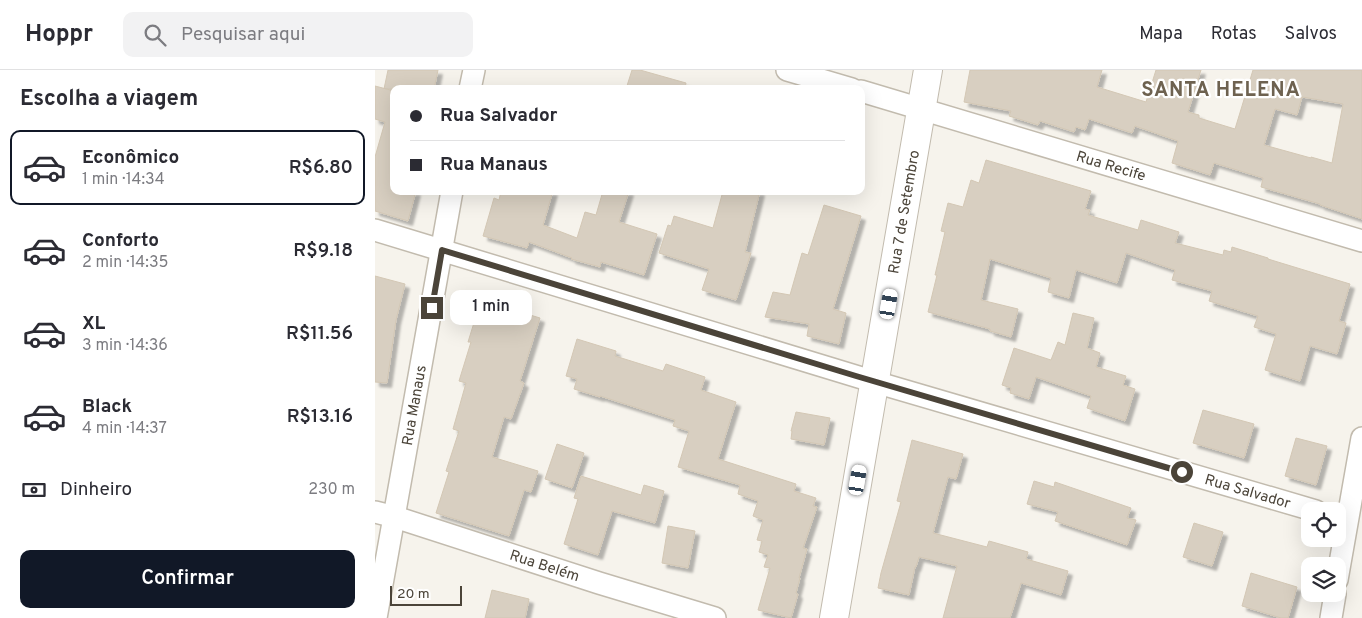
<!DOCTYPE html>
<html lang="pt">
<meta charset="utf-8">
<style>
body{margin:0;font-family:Overpass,sans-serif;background:#f2f2f3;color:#2b2b33;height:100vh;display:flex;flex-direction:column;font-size:19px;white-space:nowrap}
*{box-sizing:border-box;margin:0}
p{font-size:16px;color:#7c7c81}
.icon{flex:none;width:28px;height:28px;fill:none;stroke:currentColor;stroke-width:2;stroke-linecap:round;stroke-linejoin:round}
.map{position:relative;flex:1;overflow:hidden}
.details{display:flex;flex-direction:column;background:#fff;width:375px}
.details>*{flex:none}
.banner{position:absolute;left:15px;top:15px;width:475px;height:110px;border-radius:10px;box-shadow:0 5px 20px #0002;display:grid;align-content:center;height:110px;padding:0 20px;background:#fff}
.buttons{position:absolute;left:926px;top:432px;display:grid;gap:10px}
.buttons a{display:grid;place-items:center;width:45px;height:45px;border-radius:10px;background:#fff;box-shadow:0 5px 20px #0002;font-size:25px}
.scale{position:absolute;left:15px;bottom:12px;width:72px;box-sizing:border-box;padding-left:5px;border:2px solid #4b4439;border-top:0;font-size:14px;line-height:18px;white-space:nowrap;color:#4b4439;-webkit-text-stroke:4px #fff;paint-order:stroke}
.end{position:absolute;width:22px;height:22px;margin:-11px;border:6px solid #4b4439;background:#fff;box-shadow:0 0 0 2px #fff}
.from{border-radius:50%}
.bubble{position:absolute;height:35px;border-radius:10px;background:#fff;box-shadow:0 5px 20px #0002;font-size:16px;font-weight:600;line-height:35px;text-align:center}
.car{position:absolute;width:15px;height:30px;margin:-15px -8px;border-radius:6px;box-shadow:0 0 4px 1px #0007;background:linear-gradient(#fff 24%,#345 0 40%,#fff 0 76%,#345 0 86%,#fff 0)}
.banner b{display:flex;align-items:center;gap:18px;height:48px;font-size:19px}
.banner b+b{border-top:1px solid #e1e1e2}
.banner i{width:12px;height:12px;background:#2b2b33}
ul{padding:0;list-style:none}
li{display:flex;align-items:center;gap:15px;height:75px;margin:0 10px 8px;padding:0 10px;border:2px solid transparent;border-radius:10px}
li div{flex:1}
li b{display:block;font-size:19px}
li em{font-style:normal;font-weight:600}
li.current{border-color:#111827}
li>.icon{width:45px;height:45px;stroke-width:1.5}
h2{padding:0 20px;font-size:22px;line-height:60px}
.pay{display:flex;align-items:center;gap:12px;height:55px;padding:0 20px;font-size:19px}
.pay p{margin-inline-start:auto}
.cta{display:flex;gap:10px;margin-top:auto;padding:10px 20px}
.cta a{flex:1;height:58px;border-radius:10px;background:#111827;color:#fff;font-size:20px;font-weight:600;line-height:58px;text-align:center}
header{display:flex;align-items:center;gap:30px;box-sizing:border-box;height:70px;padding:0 25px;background:#fff;border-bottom:1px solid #e1e1e2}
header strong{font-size:24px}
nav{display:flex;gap:28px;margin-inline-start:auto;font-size:18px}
.search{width:350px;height:45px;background:#f2f2f3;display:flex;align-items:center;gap:12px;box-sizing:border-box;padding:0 18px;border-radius:10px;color:#7c7c81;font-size:19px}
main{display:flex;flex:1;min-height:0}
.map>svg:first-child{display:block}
.building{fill:#d8cfc1;stroke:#d3c7b4;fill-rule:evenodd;filter:url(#shadow)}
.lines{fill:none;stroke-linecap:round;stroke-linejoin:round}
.minor-casing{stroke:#c2bbae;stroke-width:24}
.tertiary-casing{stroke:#c2bbae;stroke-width:30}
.minor{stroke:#fff;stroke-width:21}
.tertiary{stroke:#fff;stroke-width:28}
.route{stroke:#4b4439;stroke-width:6}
.labels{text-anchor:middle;stroke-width:4.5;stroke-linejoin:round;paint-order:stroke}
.street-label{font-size:15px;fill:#4b4439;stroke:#fff}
.district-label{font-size:20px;font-weight:bold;letter-spacing:1px;fill:#6e6250;stroke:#fff}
</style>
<header>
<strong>Hoppr</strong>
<div class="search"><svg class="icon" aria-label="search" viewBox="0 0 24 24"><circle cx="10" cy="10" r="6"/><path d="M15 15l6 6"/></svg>Pesquisar aqui</div>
<nav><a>Mapa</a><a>Rotas</a><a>Salvos</a></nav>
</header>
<main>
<section class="details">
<h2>Escolha a viagem</h2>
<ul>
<li class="current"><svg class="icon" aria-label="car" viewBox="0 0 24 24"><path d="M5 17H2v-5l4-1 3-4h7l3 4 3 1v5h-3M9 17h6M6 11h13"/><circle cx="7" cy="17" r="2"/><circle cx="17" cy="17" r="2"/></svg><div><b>Econômico</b><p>1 min · 14:34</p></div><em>R$6.80</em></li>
<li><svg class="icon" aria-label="car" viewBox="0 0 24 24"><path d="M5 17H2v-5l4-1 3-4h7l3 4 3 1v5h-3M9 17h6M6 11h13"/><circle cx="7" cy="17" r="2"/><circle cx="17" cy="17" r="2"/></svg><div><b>Conforto</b><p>2 min · 14:35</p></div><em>R$9.18</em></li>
<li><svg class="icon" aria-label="car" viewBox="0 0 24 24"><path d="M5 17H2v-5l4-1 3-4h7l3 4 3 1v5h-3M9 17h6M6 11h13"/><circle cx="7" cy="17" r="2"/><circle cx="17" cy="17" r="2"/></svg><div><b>XL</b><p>3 min · 14:36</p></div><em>R$11.56</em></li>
<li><svg class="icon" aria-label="car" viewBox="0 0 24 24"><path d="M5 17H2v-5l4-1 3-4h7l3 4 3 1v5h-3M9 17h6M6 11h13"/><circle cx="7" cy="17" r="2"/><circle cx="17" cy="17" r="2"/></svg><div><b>Black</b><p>4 min · 14:37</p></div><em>R$13.16</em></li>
</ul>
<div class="pay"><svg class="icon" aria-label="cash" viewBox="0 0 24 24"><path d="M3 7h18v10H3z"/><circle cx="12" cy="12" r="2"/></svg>Dinheiro<p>230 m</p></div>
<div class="cta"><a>Confirmar</a></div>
</section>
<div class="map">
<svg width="987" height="548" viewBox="0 0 987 548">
<defs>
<filter id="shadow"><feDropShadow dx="4.5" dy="4.5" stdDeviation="1" flood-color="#0004"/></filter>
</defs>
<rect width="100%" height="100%" fill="#f6f3ec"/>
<g class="building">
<path d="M13 0H63L59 19H9Z"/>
<path d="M257 0H265L311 13 310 19H251Z"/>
<path d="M595 0H727L722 17 771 32 781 0H826L813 42 824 45V48L860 59 878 0H987V149L945 135V134L886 117 888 108 839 93 835 105 797 93 803 71 760 56 757 63 714 49 710 60 701 57 699 62 665 51 663 55 634 46 636 41 589 32ZM927 27 968 34 957 93 936 87V88L889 75 900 39 922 45Z"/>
<path d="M0 16 19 21V121H41L33 151 0 141V87L10 52 0 49Z"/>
<path d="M611 90 716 121 710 139 715 140 713 145 763 160 766 150 804 162 800 173 848 185 849 180 856 182 857 177 893 188V189L975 214 964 251 971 253 962 284 935 276 925 311 890 300 901 264 879 257 883 246 834 231 837 221 797 210 800 200 751 183 742 213 701 200 694 228 673 222 676 208 615 189 606 230 643 239 636 267 615 261V259L553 242 562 205H560L570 162 566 161 573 133 588 137 596 110 604 113Z"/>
<path d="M126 121H178L168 155 202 168 210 142 221 145 228 121H254L244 152 282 164 269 205 226 192 225 197 196 189 197 188 154 172 152 178 108 166 119 128 124 130Z"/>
<path d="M348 121H385L370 182 376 183 361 230 327 220 334 199 284 183 293 155 296 156 299 146 338 158Z"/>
<path d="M449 135 486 146 458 239 471 243 464 274 432 266 434 254 390 247 398 222 415 225 427 183 433 185Z"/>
<path d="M0 206 30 214 21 250 12 313 0 312Z"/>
<path d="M106 230 165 248 145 311 149 313 136 349 129 347 117 387 163 401 156 422 149 420 134 466 61 443 74 402 71 401 84 361 78 359 91 313 84 311 96 272H93Z"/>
<path d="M698 243 719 248 712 278 725 283 721 297 751 306 748 315 760 319 750 351 712 338 716 326 661 307 654 329 635 323 636 318 627 315 639 278 676 290 683 272 690 275Z"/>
<path d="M202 269 241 281 240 286 288 301 291 294 330 307 326 320 361 332 343 389 421 414 419 421 441 428 438 436 442 437 428 478 432 479 424 508H425L421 523 423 524 416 548 383 540 395 498 389 497 393 485 384 482 387 471 382 470 388 450 378 446 383 431 363 424 365 415 303 397 314 361 298 356 300 350 225 326V327L199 319 202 309 191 306Z"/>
<path d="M828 340 879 354 869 388 818 373Z"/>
<path d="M421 342 455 348 449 375 416 369 417 361H416Z"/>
<path d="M921 368 952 376 941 415 910 406Z"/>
<path d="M537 370 588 384 581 409 573 407 558 463 612 477 614 471 653 482 651 489 693 501 686 525 646 513 635 548H568L582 496 544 487 541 497H540L534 525 503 518 506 503 526 432 522 431Z"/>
<path d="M182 374 209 383 197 418 170 409Z"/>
<path d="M206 406 266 425 269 415 289 421 280 453 237 441 223 485 189 474 203 429 199 428Z"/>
<path d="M659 411 679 417 680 412 756 438 752 448 761 450 752 475 680 451 683 442 652 434Z"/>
<path d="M819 453 848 462 837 496 808 487Z"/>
<path d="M293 456 320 461 313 498 287 493Z"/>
<path d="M876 503 922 517 913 548H906L867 536Z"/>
<path d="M117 520 154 529 150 548H110Z"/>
</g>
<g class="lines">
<defs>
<g id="minor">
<path d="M412 0 477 19"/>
<path d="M95 19 99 0"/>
<path id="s1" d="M486 21 987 171"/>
<path id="s2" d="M0 160 500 312 941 441"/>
<path id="s3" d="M0 442 20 447 224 513 340 548"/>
<path d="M962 510 987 368"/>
<path id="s4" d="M1 548 77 121"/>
<path d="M956 548 960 524"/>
</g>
<g id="tertiary">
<path id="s5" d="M459 548 553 0"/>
</g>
</defs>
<use href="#minor" class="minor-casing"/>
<use href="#tertiary" class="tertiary-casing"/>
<use href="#minor" class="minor"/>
<use href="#tertiary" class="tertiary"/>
</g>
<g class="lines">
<path class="route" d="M57 238 67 180 481 306 807 402"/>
</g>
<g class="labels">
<g class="street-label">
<text dy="5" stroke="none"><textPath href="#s1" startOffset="261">Rua Recife</textPath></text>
<text dy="5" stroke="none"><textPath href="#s5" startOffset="412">Rua 7 de Setembro</textPath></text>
<text dy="5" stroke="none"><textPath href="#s4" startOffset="216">Rua Manaus</textPath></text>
<text dy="5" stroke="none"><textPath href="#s2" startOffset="911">Rua Salvador</textPath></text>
<text dy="5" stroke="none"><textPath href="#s3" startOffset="178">Rua Belém</textPath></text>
</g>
<g class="district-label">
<text x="846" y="26">SANTA HELENA</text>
</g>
</g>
</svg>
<div class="buttons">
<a><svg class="icon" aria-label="locate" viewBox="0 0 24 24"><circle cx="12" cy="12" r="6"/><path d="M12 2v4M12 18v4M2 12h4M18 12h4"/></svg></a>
<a><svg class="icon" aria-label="layers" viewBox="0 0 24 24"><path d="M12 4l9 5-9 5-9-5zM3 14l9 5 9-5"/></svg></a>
</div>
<div class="scale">20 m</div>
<i class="end from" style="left:807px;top:402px"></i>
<i class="end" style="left:57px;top:238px"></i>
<div class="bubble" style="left:75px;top:220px;width:82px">1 min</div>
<i class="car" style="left:514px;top:234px;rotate:10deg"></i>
<i class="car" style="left:483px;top:410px;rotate:10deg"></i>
<div class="banner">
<b><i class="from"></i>Rua Salvador</b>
<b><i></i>Rua Manaus</b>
</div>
</div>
</main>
